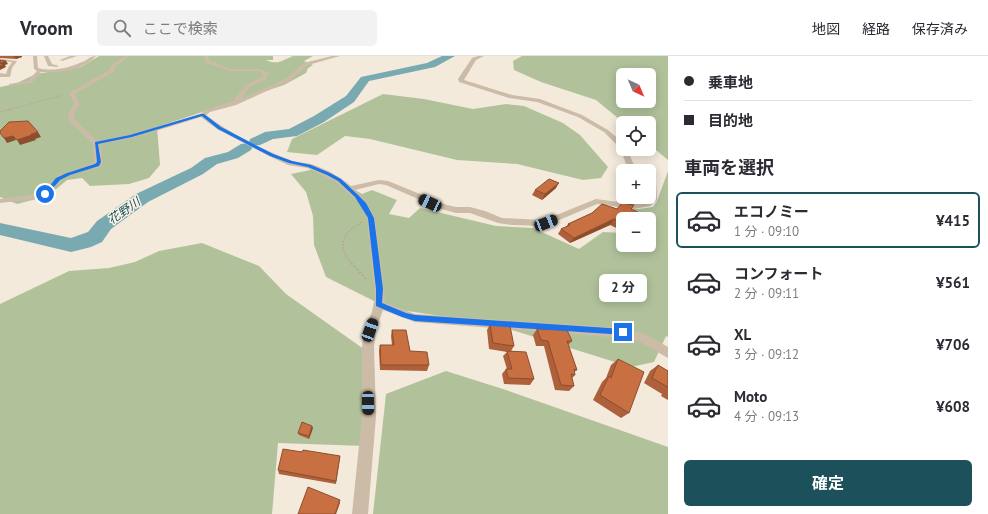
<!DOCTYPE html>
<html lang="ja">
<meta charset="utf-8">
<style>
body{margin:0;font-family:"PT Sans","Noto Sans JP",sans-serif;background:#f2f2f3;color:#2b2b33;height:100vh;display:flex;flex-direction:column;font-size:15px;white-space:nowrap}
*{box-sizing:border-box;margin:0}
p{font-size:13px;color:#7c7c81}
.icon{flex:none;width:22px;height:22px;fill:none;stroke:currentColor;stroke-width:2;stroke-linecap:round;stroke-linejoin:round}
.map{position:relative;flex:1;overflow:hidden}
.sheet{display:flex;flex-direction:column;background:#fff;width:320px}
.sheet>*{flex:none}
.banner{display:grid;align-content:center;height:88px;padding:0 16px;background:#fff}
.needle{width:26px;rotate:136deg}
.fabs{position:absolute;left:616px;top:12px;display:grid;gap:8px}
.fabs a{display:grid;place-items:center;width:40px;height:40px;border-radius:6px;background:#fff;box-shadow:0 2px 10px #0003;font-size:20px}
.end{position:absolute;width:18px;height:18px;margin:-9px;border:5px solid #1a73e8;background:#fff;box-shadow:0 0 0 2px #fff}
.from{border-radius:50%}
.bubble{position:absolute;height:28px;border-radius:6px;background:#fff;box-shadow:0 2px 10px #0003;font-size:13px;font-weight:700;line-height:28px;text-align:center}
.car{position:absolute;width:12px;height:24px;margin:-12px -6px;border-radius:5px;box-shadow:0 0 3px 1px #0007;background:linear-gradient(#222 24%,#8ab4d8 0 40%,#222 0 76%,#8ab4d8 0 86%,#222 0)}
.banner b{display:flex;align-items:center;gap:14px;height:38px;font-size:15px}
.banner b+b{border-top:1px solid #e1e1e2}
.banner i{width:10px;height:10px;background:#2b2b33}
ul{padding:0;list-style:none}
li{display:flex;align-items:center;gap:12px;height:56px;margin:0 8px 6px;padding:0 8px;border:2px solid transparent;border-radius:6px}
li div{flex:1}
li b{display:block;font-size:15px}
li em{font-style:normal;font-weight:700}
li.on{border-color:#1c505a}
li>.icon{width:36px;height:36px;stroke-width:1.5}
h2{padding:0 16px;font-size:18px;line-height:48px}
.cta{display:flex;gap:8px;margin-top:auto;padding:8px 16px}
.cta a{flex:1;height:46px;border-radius:6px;background:#1c505a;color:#fff;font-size:16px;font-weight:700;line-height:46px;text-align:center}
header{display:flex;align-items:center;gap:24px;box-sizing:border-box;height:56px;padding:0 20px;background:#fff;border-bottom:1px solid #e1e1e2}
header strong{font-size:19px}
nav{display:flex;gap:22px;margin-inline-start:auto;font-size:14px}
.search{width:280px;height:36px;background:#f2f2f3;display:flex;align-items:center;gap:10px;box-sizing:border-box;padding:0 14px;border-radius:6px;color:#7c7c81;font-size:15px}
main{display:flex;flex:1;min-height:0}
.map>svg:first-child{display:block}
.green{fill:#b1c29b;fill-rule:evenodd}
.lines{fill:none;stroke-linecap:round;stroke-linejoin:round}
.river{fill:#79a9b1;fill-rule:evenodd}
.path-far2{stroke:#b7a591;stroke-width:1;stroke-dasharray:1 1;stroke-linecap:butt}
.path-far1{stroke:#b7a591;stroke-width:1.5;stroke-dasharray:1.5 1.5;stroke-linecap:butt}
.path{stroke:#b7a591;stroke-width:2;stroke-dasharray:2 2;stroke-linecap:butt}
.minor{fill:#cbbba7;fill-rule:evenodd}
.wall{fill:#ad6039}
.shaded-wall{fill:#8d4e2e}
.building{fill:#c97042;stroke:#8d4e2e}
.route{fill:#1a73e8}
.labels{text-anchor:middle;stroke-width:3;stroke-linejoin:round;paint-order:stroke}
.water-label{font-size:12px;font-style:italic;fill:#1c505a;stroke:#faf3e8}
</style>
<header>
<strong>Vroom</strong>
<div class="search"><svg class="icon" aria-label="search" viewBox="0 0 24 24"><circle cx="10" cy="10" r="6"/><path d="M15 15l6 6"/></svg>ここで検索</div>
<nav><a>地図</a><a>経路</a><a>保存済み</a></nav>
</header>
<main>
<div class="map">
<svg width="668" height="458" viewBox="0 0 668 458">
<rect width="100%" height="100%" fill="#f3eadb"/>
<g class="green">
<path d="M99 0H273V4H266C278 10 284 3 293 0 298 0 307 0 313 0L304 5 313 9 308 12 306 17 284 29 157 71 160 109 149 122 129 128 90 130 82 122 67 124 48 140 17 148 0 141V31L15 28 36 18 81 11Z"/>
<path d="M522 0H668V104L649 88V67H624L596 44 541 26 514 14 513 5ZM623 19H649V45H623Z"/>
<path d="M383 38 424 43 473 53 506 48 524 50 563 67 580 79 608 111 601 122 583 124 517 108 457 104 370 83 345 80 317 99 287 96 292 83Z"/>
<path d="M315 113 332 120 362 138 372 134 397 144 389 158 409 162 420 152 496 170 533 172 579 193 603 176 623 177V189H649V163H639L627 152 639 153 653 151 657 145 668 115V281L666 280 654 306 631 311 493 268 388 252 326 221 314 189 313 160 306 136 291 118Z"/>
<path d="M202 187 259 210 286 238 368 296 365 390 278 387 272 458H0V248L69 215 109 212 135 206 159 195Z"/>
<path d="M446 315 506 334 668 391V458H373L386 338Z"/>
</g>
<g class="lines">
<path class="river" d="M442 0H455L435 11 369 25 354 46 324 66 297 80 273 83 260 89 253 90 251 94 238 102 217 108 203 118 148 146 111 173 102 186 91 191 71 196 0 179V167L71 182 88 176 97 165 136 138 191 112 205 102 228 96 241 88 249 87 250 83 265 76 289 73 314 60 346 40 361 21 427 7Z"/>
<path class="path-far2" d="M8 54 63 39"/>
<g class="path-far1">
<path d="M0 56 12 53"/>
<path d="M352 208C336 189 342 178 362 166"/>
</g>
<path class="path" d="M351 207 367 224"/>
<g class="minor">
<path d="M33 0H37L38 12C52 16 69 12 82 6 88 4 90 0 96 0 84 14 59 18 41 16L32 27 9 30V28L28 25 37 15 34 13Z"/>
<path d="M44 0H48L52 8 59 10 57 11 48 10Z"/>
<path d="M70 0H77L62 5 60 4Z"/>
<path d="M125 0H130L116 10 113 16 75 38 80 48 74 58 75 64 97 85 130 79 200 58 206 54 233 45 246 29 262 21 264 18 259 15H231L206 7 204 0H208L210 5 231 13H260L269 17 266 23 250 31 241 43 285 23 304 7 332 0H340L308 9 289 25 236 49 210 56 206 59C231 78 261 93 290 104 297 107 304 106 311 108 326 113 339 120 351 130L379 124 388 125 447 149 456 151H470L485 155 502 162 544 164 596 143 633 148 644 147 649 143V119H652L656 127 657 144 650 150 633 153 597 148 545 170 512 169 498 167 470 157H456L441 153 386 129 379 128 355 134 366 145 375 162 385 241 384 246 415 258 623 272 645 278 668 291V302L638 285 623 282 415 266 383 254 376 274 374 291 376 360 368 458H352L362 360V291L364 274 372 256 375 241 367 162 360 148 336 126 307 112 288 109 269 100 217 73 201 61 133 82 100 88 103 106 100 111C87 115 72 116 61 124 54 130 51 138 43 142L0 147V143L38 138 60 119 94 107 93 88 69 65 68 58 74 48 69 37 109 14 112 8Z"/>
<path d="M478 0H484L476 4 464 24 512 39 540 43 582 59 608 74 623 87V93H627L633 107 642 115H634L626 108 621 93 604 76 578 61 537 46 509 42 459 26 458 23 472 2Z"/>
<path d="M0 3 17 5 12 12 10 21H0V17L6 18 8 12 12 6 0 5Z"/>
</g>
</g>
<g class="wall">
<path d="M0 0H22V1L16 3 0 2Z"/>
<path d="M556 132 542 144 532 139 535 134Z"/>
<path d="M627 141H639L635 146 625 145 628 141Z"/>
<path d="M592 157 623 163V175L610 169 570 187 558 178 561 173 566 171 568 168Z"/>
<path d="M490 268 514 290 511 295 534 323 530 329 504 328 502 318 506 313H507L503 300 507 296 489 293 487 274Z"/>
<path d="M537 273 572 285 568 289 577 314 574 316 575 319 572 322 574 330 569 335 555 334 544 290H536L533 279Z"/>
<path d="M392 274 410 295 429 309 427 315 380 314 379 295 380 289H392L391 280Z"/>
<path d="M618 303 629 357 621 362 593 344 602 326 606 322 611 309Z"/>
<path d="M658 309 668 315V344L661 340 662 338 644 327 650 315Z"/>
<path d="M313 372 309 383 299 379 298 377Z"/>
<path d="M302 396 340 400 336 428 279 418 278 414Z"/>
</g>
<g class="shaded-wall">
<path d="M14 0H22V1L16 3Z"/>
<path d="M6 5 8 8 5 9 6 11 0 14V7Z"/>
<path d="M38 76 41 81 35 83 36 84 20 89 17 84Z"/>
<path d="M13 80 16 84 7 87 4 82Z"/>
<path d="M559 127 556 132 542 144 545 138Z"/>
<path d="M614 163 610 169 570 187 574 182Z"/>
<path d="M312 370 313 372 309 383V380Z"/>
<path d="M340 444V447L336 458H335Z"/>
</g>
<g class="building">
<path d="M0 4 6 5 0 7Z"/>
<path d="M0 7 4 8 0 10Z"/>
<path d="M28 65 38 76 31 78 32 79 17 84 13 80 4 82 0 77V75L9 66Z"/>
<path d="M549 123 559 127 545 138 535 134Z"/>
<path d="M622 147 634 149 631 153 644 159 639 163H623V168L614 163 574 182 561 173 570 169 568 168 592 157 602 148 617 153Z"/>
<path d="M490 268 510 270 514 290 493 287Z"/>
<path d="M537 273 567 274 572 285H567L577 314 574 313 575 319 571 318 574 330 561 329 548 285 541 284Z"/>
<path d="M392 274H406L410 295 427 296 429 309H381L380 289H394Z"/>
<path d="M507 295 526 296 534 323 508 322 506 313H512Z"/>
<path d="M618 303 644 316 629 357 600 339 609 320 611 322Z"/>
<path d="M658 309 668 315V331L652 322Z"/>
<path d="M302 366 312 370 309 380 298 377Z"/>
<path d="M283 393 302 396 303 394 340 400 336 425 278 414Z"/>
<path d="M308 431 340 444 335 458H298Z"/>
</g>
<path class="route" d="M201 58H204L221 71 273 98 292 105 311 109 330 117 341 123 358 139 366 147 374 162 383 233 382 247 406 257 415 259 623 273 627 276 626 279 415 265 402 261 376 250V233L368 162 355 141 338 125 327 119 308 111 289 107 270 100 218 73 202 60 132 81 98 88 101 106 99 110 70 119 60 124 47 139 43 138 56 122 67 117 95 108 97 106 95 86 130 79Z"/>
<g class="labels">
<g class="water-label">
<text transform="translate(124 155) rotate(-35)" y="4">花野川</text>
</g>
</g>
</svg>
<div class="fabs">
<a><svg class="needle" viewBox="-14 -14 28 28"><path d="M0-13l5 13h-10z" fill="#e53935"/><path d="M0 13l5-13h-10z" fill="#7c7c81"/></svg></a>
<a><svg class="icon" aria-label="locate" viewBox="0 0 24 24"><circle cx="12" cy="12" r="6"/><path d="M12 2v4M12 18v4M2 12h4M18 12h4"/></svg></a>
<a>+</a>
<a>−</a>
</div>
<i class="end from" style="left:45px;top:138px"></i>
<i class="end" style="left:623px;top:276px"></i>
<div class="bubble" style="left:599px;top:218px;width:48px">2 分</div>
<i class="car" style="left:430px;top:147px;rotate:295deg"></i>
<i class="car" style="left:546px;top:167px;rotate:69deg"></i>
<i class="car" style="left:370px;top:274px;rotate:20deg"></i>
<i class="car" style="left:368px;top:347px;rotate:179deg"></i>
</div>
<section class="sheet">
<div class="banner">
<b><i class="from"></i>乗車地</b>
<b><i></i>目的地</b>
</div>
<h2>車両を選択</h2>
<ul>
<li class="on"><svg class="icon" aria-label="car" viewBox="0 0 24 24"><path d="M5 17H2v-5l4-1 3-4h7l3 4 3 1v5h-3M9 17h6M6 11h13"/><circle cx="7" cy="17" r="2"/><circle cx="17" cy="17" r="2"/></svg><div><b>エコノミー</b><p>1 分 · 09:10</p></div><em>¥415</em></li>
<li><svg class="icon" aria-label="car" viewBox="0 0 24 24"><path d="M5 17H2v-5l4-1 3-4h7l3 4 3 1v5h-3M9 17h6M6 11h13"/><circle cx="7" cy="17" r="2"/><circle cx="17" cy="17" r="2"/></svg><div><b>コンフォート</b><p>2 分 · 09:11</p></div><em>¥561</em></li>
<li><svg class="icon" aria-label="car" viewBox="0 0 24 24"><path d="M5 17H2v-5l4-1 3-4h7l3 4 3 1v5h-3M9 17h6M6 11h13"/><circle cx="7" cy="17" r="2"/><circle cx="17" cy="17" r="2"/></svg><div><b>XL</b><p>3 分 · 09:12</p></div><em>¥706</em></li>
<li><svg class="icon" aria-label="car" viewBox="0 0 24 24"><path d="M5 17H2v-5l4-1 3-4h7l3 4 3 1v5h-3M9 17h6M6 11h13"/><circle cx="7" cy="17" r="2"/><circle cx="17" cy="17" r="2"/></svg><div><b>Moto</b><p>4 分 · 09:13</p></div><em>¥608</em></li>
</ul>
<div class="cta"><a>確定</a></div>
</section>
</main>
